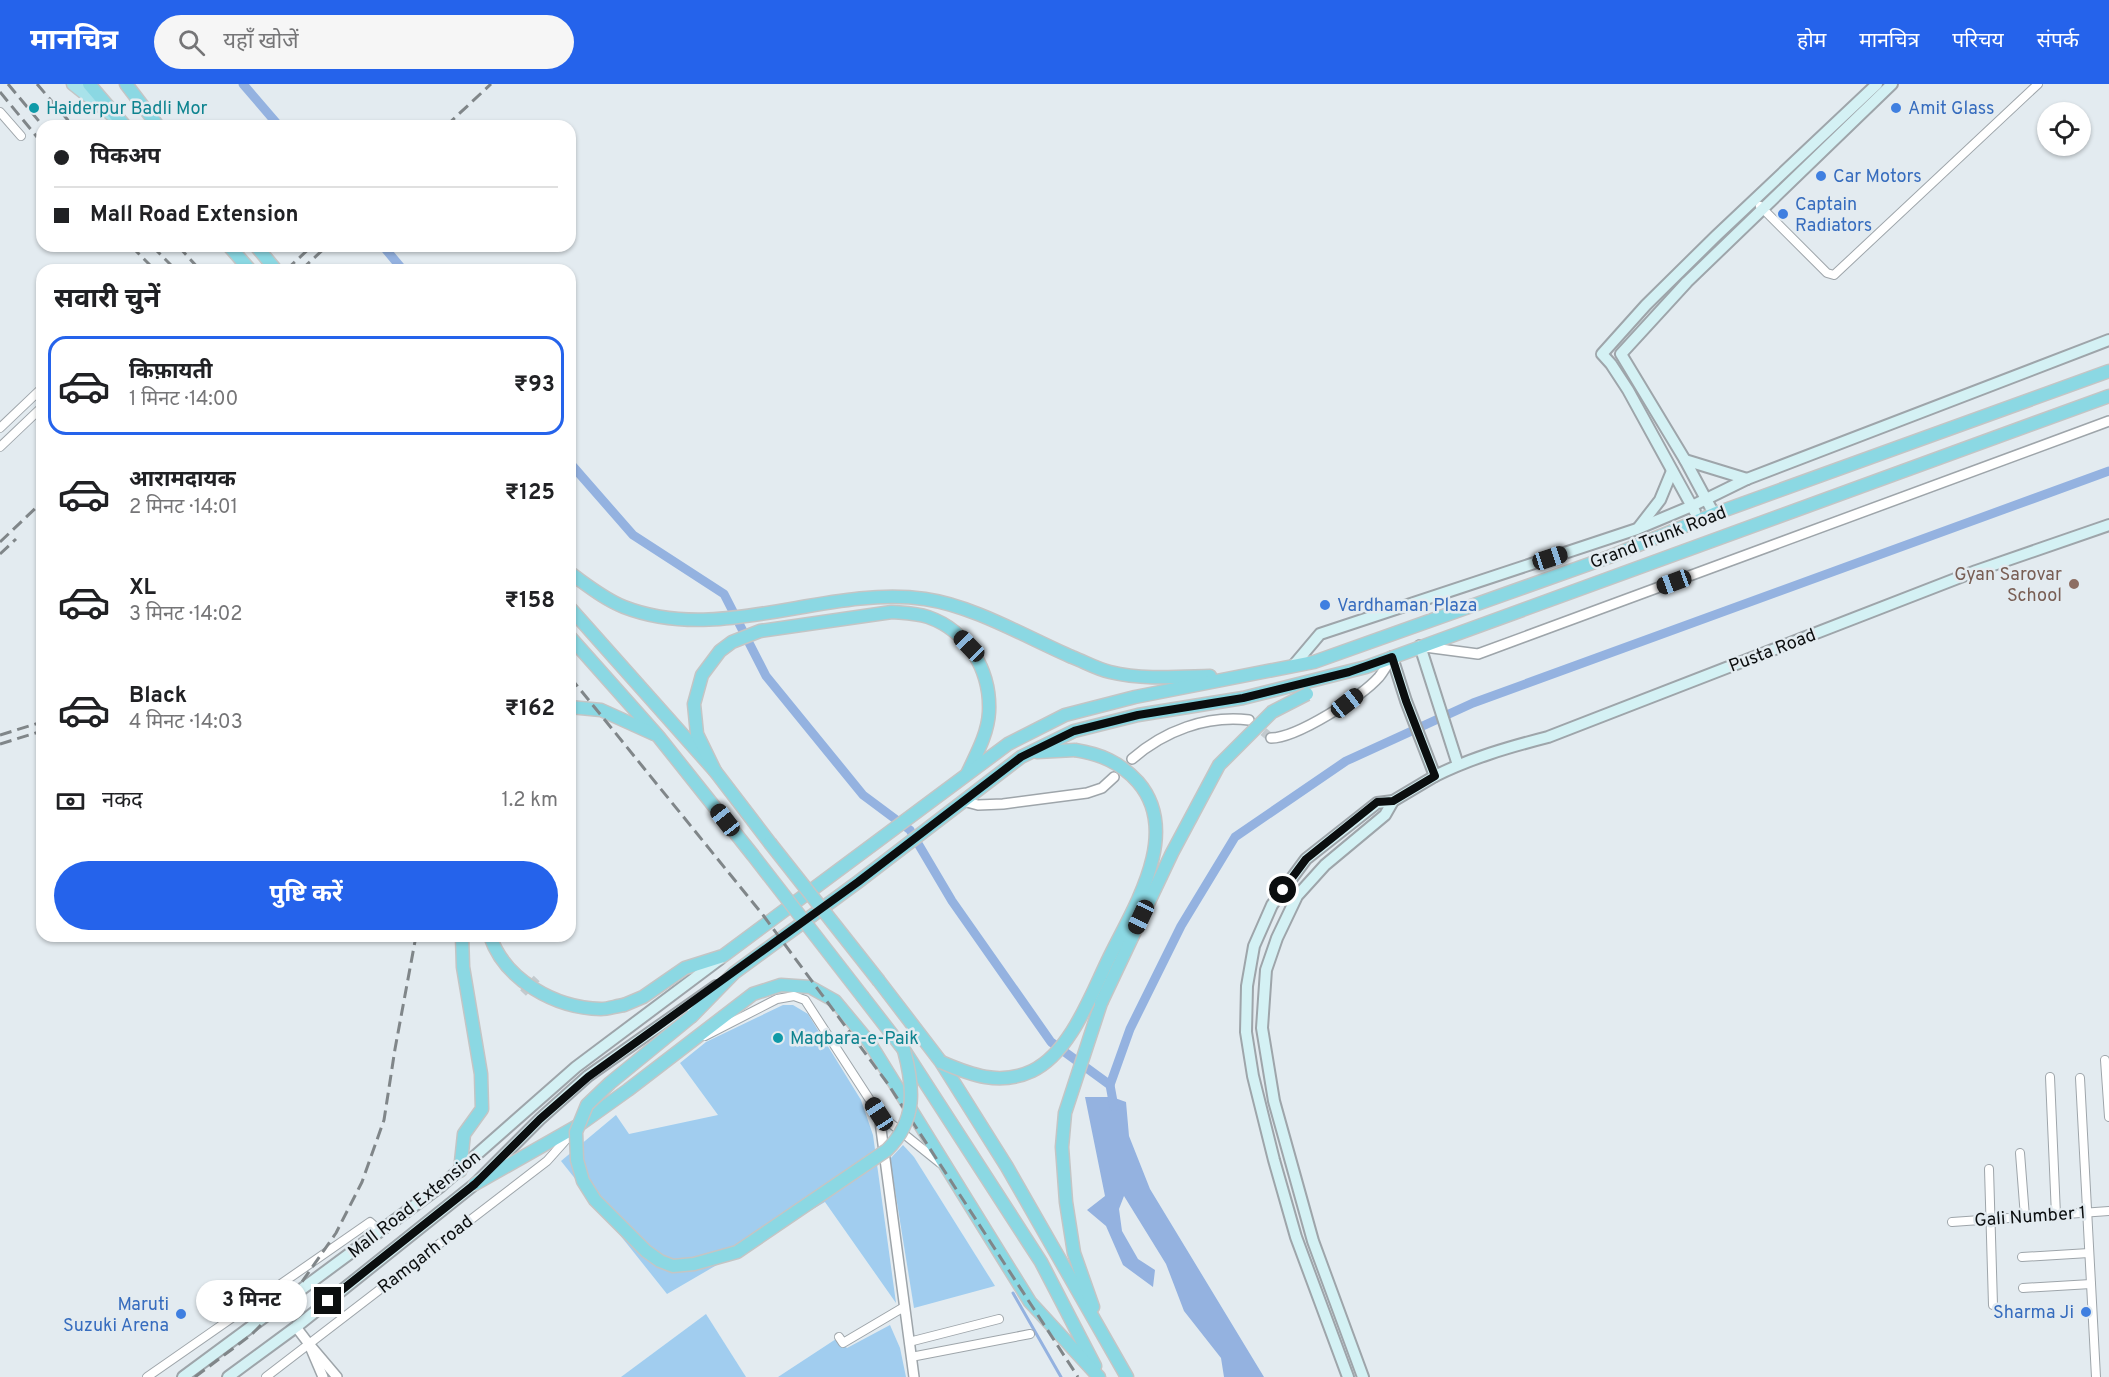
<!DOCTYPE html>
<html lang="hi">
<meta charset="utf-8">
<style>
body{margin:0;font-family:Overpass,"Noto Sans Devanagari",sans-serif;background:#f6f6f6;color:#202124;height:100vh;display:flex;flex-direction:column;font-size:22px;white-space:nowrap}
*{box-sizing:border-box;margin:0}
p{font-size:20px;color:#757577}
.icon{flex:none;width:33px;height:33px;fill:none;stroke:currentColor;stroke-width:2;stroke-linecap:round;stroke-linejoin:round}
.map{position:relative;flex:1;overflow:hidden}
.drawer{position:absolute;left:36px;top:180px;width:540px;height:678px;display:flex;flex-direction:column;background:#fff;border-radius:18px;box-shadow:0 2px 4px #0004}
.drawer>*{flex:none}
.banner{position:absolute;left:36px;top:36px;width:540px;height:132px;border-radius:18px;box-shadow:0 2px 4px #0004;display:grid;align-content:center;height:132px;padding:0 18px;background:#fff}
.controls{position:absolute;left:2037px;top:18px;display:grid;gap:12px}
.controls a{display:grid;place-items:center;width:54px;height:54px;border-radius:50%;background:#fff;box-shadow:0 2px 4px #0004;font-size:30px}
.end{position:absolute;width:27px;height:27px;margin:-14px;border:8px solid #0b0e0f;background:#fff;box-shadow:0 0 0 3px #fff}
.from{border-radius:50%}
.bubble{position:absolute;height:42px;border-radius:21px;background:#fff;box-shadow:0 2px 4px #0004;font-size:20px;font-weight:700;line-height:42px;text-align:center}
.car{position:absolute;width:18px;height:36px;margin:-18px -9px;border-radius:8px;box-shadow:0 0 4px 2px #0007;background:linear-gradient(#222 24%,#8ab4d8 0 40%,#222 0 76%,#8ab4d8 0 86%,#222 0)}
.banner b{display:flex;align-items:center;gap:21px;height:57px;font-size:22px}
.banner b+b{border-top:2px solid #e0e0e0}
.banner i{width:15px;height:15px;background:#202124}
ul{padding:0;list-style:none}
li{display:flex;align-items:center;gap:18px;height:99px;margin:0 12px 9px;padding:0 6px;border:3px solid transparent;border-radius:18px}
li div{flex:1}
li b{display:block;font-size:22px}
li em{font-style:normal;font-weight:700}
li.selected{border-color:#2563eb}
li>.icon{width:54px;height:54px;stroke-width:1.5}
h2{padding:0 18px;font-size:27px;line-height:72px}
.pay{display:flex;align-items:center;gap:15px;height:66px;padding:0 18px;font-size:22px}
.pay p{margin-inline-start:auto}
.cta{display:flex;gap:12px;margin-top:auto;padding:12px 18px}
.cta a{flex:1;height:69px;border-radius:36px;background:#2563eb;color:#fff;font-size:24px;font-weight:700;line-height:69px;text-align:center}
header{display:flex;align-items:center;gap:36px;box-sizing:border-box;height:84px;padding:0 30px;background:#2563eb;color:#fff}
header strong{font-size:28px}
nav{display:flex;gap:33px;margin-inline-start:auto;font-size:21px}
.search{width:420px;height:54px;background:#f6f6f6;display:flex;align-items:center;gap:15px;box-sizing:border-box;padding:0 21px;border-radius:33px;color:#757577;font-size:22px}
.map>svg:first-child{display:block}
.green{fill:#a1cdef}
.water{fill:#94b2e0}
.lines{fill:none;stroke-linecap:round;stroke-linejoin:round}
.stream{stroke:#94b2e0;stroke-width:3}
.canal{stroke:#94b2e0;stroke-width:9}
.minor-tunnel{stroke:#c3cace;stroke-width:8;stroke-dasharray:8 4;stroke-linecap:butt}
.tertiary-tunnel{stroke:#c3cace;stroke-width:9;stroke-dasharray:9 4.5;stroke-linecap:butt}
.minor-casing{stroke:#9ea5aa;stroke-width:10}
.tertiary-casing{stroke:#9ea5aa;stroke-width:12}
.secondary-casing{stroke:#9ea5aa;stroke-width:14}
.primary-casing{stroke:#c4c5c5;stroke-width:15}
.trunk-casing{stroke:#c4c5c5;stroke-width:15}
.minor{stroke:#fff;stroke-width:8}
.tertiary{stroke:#fff;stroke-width:9}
.secondary{stroke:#d4f1f4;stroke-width:10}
.primary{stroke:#a8e2ea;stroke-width:12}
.trunk{stroke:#8bd8e3;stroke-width:12}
.rail{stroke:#808689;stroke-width:3;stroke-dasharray:12 6;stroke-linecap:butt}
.trunk-bridge-casing{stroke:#c4c5c5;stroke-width:15;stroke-linecap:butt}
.trunk-bridge{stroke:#8bd8e3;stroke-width:12}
.route{stroke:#0b0e0f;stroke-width:8}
.culture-dot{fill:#0f9aa8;stroke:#e3ebf0;stroke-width:2}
.shop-dot{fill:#3f7fe0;stroke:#e3ebf0;stroke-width:2}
.education-dot{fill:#8d6e63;stroke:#e3ebf0;stroke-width:2}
.labels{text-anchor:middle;stroke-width:5;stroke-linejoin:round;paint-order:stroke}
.culture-label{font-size:18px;fill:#0d838f;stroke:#e3ebf0;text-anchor:start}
.shop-label{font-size:18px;fill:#366cbe;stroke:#e3ebf0;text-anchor:start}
.street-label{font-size:18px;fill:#0b0e0f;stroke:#e3ebf0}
.education-label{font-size:18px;fill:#785e54;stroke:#e3ebf0;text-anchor:end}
</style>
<header>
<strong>मानचित्र</strong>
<div class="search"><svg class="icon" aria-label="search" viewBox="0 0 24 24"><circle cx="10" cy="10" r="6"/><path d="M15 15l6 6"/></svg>यहाँ खोजें</div>
<nav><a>होम</a><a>मानचित्र</a><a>परिचय</a><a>संपर्क</a></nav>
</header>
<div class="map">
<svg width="2109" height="1293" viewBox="0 0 2109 1293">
<rect width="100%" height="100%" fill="#e3ebf0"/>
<g class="green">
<path d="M783 921H793L808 930 861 1016 873 1051 896 1219 825 1118 667 1210 561 1077 616 1031 629 1050 718 1031 680 979 706 958Z"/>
<path d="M903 1061 914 1073 995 1202 914 1224 890 1075Z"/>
<path d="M706 1230 746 1293H621Z"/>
<path d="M890 1241 900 1264 906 1293H778L836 1255 847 1264Z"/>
</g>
<path class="water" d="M1085 1013H1112L1126 1018 1129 1052 1150 1105 1264 1293H1224L1221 1274 1184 1227 1166 1180 1124 1112 1119 1125 1122 1147 1138 1175 1155 1186 1153 1203 1123 1181 1106 1142 1087 1126 1105 1112Z"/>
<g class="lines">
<path class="stream" d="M1013 1209 1061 1293"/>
<g class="canal">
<path d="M243 0 279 42"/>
<path d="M383 162 403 186"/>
<path d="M570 379 633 451 724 510 766 592 863 711 910 746 952 817 1051 958 1110 1001 1114 1023"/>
<path d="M1110 1001 1130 945 1181 842 1235 753 1346 677 1473 619 2109 387"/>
</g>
<path class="minor-tunnel" d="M523 909 539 892"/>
<path class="tertiary-tunnel" d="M1253 639 1271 654"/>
<defs>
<g id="minor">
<path d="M0 28 21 52"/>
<path d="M1760 122 1827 189 1834 191 2038 0"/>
<path d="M0 344 42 304"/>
<path d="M0 363 42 323"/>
<path d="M705 952 777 915 794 912 805 916 879 1030 940 1079"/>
<path d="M2105 976 2109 1033"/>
<path d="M2050 993 2056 1131"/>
<path d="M2080 994 2096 1293"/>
<path d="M2020 1069 2025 1133"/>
<path d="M1989 1085 1993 1221"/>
<path d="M1952 1138 2109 1127"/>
<path d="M2022 1173 2089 1169"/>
<path d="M2023 1204 2091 1200"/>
<path d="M839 1253 843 1259 904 1223"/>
<path d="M909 1258 999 1235"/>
<path d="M911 1273 1030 1250"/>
<path d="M147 1293 370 1138 380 1147"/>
<path d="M266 1293 547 1077 572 1049"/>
</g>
<g id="tertiary">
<path d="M1425 563 1478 570 2109 337"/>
<path d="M1271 654C1297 654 1362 612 1379 593 1384 587 1388 579 1392 573"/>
<path d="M1132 675C1164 647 1206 631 1249 636"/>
<path d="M963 717 978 721 1003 720 1087 709 1102 704 1114 693"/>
<path d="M879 1030 914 1293"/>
<path d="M296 1243 309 1260 337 1293"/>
<path d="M311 1265 323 1293"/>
</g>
<g id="secondary">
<path d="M1685 376 1747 395"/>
<path d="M1695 428 1628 306 1611 280 1602 270 1646 221 1716 152 1877 0"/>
<path d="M1714 430 1685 376 1621 270 1687 198 1892 0"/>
<path d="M1639 443 1660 416 1672 387"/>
<path d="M1420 562 1458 681"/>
<path d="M1293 582 1320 550 1637 445 1692 422 1747 395 2109 256"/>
<path d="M1435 692C1471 674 1509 663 1548 653L1976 487 2109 441"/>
<path d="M183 1293 441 1102 576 983 720 875"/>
<path d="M228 1293 296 1243 475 1100 540 1035 588 992 716 902"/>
<path d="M1348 1293 1296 1153 1274 1076 1253 992 1246 948 1247 902 1254 862 1272 821 1306 775 1377 719 1393 717 1435 692 1406 617 1392 573"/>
<path d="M1363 1293 1313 1157 1274 1017 1262 944 1266 886 1277 854 1297 812 1325 781 1385 731 1393 717"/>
</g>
<path id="primary" d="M73 0 112 31"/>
<g id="trunk">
<path d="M89 0 125 42"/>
<path d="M126 0 158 42"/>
<path d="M229 162 250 186"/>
<path d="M256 162 276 186"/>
<path d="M570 489C587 501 604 515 624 523 722 561 825 501 925 515 974 522 1026 553 1072 573 1085 578 1097 585 1110 588 1143 596 1177 593 1210 592"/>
<path d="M570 524 715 687 770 759"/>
<path d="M570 553 658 652 752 770"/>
<path d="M570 623 601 626 654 650"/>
<path d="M1037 668 1075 666"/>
<path d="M715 687 697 650 694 620 702 591 720 567 732 558 760 547 892 528C904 529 916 529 928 533 968 547 991 587 989 628 988 649 977 669 968 688"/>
<path d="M879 897 941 978 1007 1083 1127 1293"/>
<path d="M863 913 904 966 1041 1178 1095 1282"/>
<path d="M624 921 643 913 685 884 723 872 1008 660 1065 631 1135 613 1314 578 1609 473 1714 430 2109 287"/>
<path d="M692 932 734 889 858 798 1021 673 1074 647 1138 631 1243 614 1366 583 2109 312"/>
<path d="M460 1087 464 1050 482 1025 481 990 463 883 462 852"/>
<path d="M475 1100 579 1041 628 1006 753 910 781 901 810 903 835 917 869 958 1030 1218 1099 1293"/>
<path d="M1093 1223 1074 1169 1066 1118 1062 1063 1065 1029 1101 919"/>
</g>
</defs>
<use href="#minor" class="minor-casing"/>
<use href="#tertiary" class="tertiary-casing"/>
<use href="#secondary" class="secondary-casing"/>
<use href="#primary" class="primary-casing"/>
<use href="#trunk" class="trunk-casing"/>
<use href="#minor" class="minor"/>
<use href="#tertiary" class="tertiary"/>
<use href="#secondary" class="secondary"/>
<use href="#primary" class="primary"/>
<use href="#trunk" class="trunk"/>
<g class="rail">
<path d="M8 0 43 42"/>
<path d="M37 0 73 42"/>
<path d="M0 8 42 59"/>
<path d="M446 42 491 0"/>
<path d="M131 162 155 186"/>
<path d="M152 162 176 186"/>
<path d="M178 162 200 186"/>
<path d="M286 186 312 162"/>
<path d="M301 186 327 162"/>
<path d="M0 458 42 418"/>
<path d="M0 470 16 455"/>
<path d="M570 593 763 831 888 1000 1078 1293"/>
<path d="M0 651 42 638"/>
<path d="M0 660 42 647"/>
<path d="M195 1293 251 1251 297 1205 336 1149 362 1098 384 1036 395 965 416 852"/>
</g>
<defs>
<g id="trunk-bridge">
<path d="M770 759 879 897"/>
<path d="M752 770 863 913"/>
<path d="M490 852C505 896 555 924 601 925 608 925 616 922 624 921"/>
<path d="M1101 919 1172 769 1219 681 1272 628 1307 610"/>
<path d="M692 932 610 999 587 1021 576 1048 577 1076 583 1097 595 1116 646 1167 660 1177 673 1182 694 1180 737 1168 887 1066C917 1036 914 1004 904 966"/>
<path d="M941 978C971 991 1000 1002 1032 987 1070 969 1091 911 1108 876 1132 826 1183 750 1138 698 1120 678 1100 670 1075 666"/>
</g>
</defs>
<use href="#trunk-bridge" class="trunk-bridge-casing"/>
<use href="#trunk-bridge" class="trunk-bridge"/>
</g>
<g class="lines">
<path class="route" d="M328 1217 475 1100 540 1035 588 993 858 798 1021 673 1074 647 1138 631 1243 614 1349 588 1392 573 1406 617 1435 692 1393 717 1377 718 1306 775 1283 806"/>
</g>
<g class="culture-dot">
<circle cx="34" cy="24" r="6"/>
<circle cx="778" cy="954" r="6"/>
</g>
<g class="shop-dot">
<circle cx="1896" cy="24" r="6"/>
<circle cx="1821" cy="92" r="6"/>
<circle cx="1783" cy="130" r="6"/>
<circle cx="1325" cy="521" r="6"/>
<circle cx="2086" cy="1228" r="6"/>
<circle cx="181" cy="1230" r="6"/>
</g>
<circle class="education-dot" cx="2074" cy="500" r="6"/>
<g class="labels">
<g class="culture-label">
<text x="46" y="30">Haiderpur Badli Mor</text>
<text x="790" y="960">Maqbara-e-Paik</text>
</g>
<g class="shop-label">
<text x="1908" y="30">Amit Glass</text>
<text x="1833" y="98">Car Motors</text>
<text x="1795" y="126">Captain<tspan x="1795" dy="21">Radiators</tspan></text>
<text x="1337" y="527">Vardhaman Plaza</text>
<text x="169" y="1226" text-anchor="end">Maruti<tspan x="169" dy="21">Suzuki Arena</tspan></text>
<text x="2074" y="1234" text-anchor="end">Sharma Ji</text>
</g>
<g class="street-label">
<text transform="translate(1658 453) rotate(-21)" y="6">Grand Trunk Road</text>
<text transform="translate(1772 566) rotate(-21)" y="6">Pusta Road</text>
<text transform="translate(414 1120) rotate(-38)" y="6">Mall Road Extension</text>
<text transform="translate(2030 1132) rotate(-4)" y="6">Gali Number 1</text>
<text transform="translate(425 1170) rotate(-38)" y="6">Ramgarh road</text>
</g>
<g class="education-label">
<text x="2062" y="496">Gyan Sarovar<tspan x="2062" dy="21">School</tspan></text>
</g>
</g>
</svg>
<div class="controls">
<a><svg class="icon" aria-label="locate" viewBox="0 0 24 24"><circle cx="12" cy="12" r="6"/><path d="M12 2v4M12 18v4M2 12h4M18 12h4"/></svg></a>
</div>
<i class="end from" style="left:1283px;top:806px"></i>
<i class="end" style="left:328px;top:1217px"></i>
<div class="bubble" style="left:196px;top:1196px;width:111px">3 मिनट</div>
<i class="car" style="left:1550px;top:474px;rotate:72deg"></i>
<i class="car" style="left:1674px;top:498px;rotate:250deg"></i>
<i class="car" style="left:969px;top:562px;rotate:316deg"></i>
<i class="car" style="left:1347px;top:619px;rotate:52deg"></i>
<i class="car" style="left:725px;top:736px;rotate:322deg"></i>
<i class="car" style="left:1141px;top:833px;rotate:205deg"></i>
<i class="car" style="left:879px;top:1030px;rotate:327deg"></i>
<div class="banner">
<b><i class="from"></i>पिकअप</b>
<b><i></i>Mall Road Extension</b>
</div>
<section class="drawer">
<h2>सवारी चुनें</h2>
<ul>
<li class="selected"><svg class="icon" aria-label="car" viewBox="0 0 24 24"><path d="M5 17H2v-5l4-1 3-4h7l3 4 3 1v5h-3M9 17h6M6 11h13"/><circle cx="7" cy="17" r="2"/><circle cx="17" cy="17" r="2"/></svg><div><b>किफ़ायती</b><p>1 मिनट · 14:00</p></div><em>₹93</em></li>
<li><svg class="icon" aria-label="car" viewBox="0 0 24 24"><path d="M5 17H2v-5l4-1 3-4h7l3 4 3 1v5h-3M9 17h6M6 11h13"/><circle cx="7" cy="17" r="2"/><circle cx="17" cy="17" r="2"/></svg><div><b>आरामदायक</b><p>2 मिनट · 14:01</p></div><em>₹125</em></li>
<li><svg class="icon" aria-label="car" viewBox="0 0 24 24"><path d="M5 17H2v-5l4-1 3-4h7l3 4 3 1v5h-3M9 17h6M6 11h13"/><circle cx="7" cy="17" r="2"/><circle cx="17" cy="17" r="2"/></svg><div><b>XL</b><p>3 मिनट · 14:02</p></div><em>₹158</em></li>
<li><svg class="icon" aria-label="car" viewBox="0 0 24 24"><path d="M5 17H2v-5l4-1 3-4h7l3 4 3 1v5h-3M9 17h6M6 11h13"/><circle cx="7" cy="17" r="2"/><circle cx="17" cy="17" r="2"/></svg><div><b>Black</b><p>4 मिनट · 14:03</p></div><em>₹162</em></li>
</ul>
<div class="pay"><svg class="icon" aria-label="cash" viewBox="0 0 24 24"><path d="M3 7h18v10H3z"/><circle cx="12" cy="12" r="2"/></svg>नकद<p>1.2 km</p></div>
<div class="cta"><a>पुष्टि करें</a></div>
</section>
</div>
